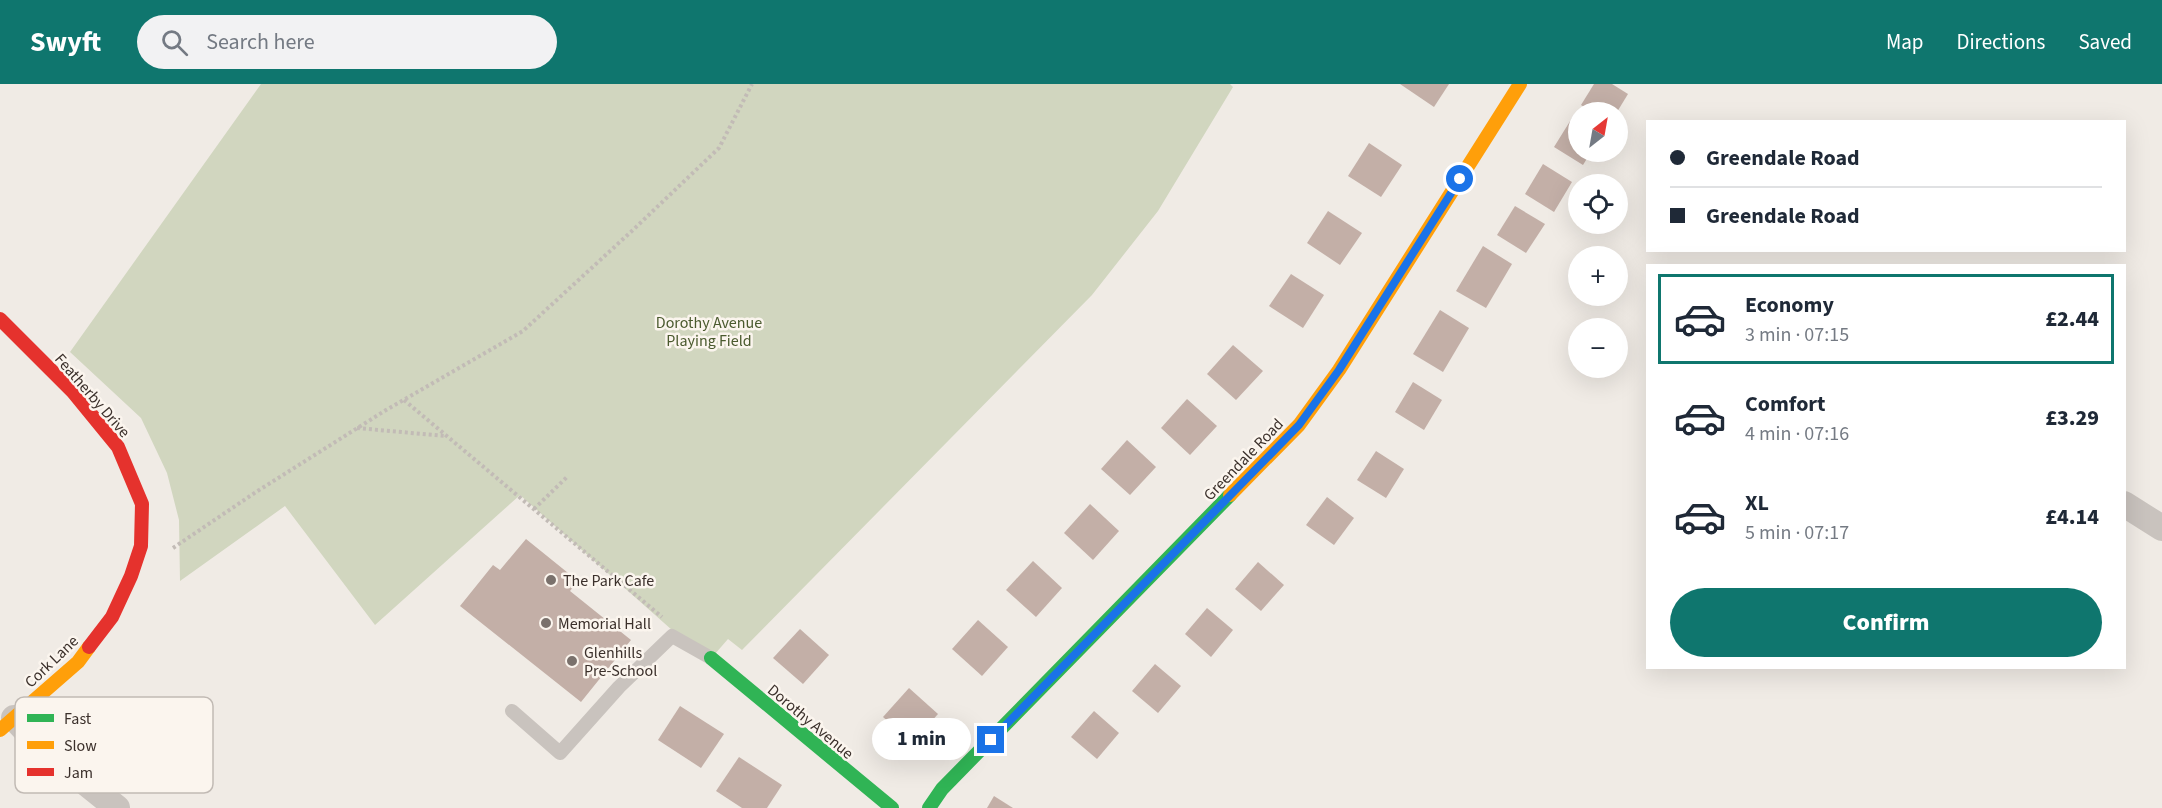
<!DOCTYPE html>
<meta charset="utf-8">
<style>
body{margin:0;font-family:"Source Sans 3",sans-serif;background:#f2f2f3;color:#1f2937;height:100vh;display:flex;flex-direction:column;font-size:22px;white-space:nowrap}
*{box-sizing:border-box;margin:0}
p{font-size:20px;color:#747a83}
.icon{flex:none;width:33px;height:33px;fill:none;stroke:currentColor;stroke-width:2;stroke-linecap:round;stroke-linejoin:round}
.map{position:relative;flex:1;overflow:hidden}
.drawer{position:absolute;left:1646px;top:180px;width:480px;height:405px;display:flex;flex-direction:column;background:#fff;border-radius:0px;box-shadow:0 6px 24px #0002}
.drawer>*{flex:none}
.hud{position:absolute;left:1646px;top:36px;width:480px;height:132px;border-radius:0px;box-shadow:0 6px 24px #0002;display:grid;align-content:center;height:132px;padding:0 24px;background:#fff}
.needle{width:39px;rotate:31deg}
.fabs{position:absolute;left:1568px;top:18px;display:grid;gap:12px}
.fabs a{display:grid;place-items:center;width:60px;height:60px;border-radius:50%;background:#fff;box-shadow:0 6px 24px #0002;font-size:30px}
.end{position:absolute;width:27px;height:27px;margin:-14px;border:8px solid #1a73e8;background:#fff;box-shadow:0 0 0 3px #fff}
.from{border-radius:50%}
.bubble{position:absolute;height:42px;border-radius:21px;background:#fff;box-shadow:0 6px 24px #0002;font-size:20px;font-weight:800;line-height:42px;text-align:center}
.hud b{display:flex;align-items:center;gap:21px;height:57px;font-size:22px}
.hud b+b{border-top:2px solid #e0e1e3}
.hud i{width:15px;height:15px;background:#1f2937}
ul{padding:10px 0 0;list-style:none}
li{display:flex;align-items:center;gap:18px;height:90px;margin:0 12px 9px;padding:0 12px;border:3px solid transparent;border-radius:0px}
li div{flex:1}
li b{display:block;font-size:22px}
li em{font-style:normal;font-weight:800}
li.selected{border-color:#0f766e}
li>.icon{width:54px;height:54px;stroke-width:1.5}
.action{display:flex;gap:12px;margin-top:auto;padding:12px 24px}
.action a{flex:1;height:69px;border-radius:36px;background:#0f766e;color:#fff;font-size:24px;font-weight:800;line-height:69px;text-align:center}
header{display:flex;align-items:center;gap:36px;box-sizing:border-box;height:84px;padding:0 30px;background:#0f766e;color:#fff}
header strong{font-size:28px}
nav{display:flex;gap:33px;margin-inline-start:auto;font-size:21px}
.search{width:420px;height:54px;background:#f2f2f3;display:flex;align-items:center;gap:15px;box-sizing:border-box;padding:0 21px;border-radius:33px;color:#747a83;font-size:22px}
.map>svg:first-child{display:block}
.green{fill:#d1d6bf}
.building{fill:#c3afa7}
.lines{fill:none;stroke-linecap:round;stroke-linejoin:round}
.path{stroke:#c2bbb6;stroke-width:4;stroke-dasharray:3 3;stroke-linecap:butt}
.lane{stroke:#c9c3be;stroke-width:14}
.street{stroke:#c9c3be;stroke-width:26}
.fast{stroke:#30b455;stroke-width:14}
.slow{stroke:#ff9f0a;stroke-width:14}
.jam{stroke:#e5322d;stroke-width:14}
.route{stroke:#1a73e8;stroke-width:8}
.poi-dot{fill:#7a716c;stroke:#fbf5ee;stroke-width:2}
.labels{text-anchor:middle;stroke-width:5;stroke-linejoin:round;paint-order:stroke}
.park-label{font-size:16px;fill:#4a5a2e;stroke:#fbf5ee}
.street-label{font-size:16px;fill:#3b302b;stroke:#fbf5ee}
.poi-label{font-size:16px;fill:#3b302b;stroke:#fbf5ee;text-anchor:start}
.key{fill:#fbf5ee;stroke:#c1bab4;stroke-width:1.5}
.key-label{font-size:16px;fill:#3b302b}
</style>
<header>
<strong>Swyft</strong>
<div class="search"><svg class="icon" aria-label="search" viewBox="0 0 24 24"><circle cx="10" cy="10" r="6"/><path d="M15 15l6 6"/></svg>Search here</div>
<nav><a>Map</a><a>Directions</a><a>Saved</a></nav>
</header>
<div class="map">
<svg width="2162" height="724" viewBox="0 0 2162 724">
<rect width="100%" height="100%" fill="#f0ebe5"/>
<path class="green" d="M261 0H1230L1233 3 1158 127 1092 211 742 566 728 555 708 578 520 411 375 541 285 422 180 497 179 436 167 389 141 334 70 268Z"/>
<g class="building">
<path d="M1400 0H1449L1434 23Z"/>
<path d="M1594 0H1612L1628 10 1617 28H1592L1581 21Z"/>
<path d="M1572 34 1578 37V68H1591L1583 81 1554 63Z"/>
<path d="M1369 59 1402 81 1381 113 1348 92Z"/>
<path d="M1543 80 1572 98 1554 128 1525 110Z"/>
<path d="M1515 122 1545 140 1526 169 1497 151Z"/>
<path d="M1328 127 1362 149 1340 181 1307 159Z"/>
<path d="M1483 162 1512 180 1486 224 1456 207Z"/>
<path d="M1291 190 1324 211 1303 244 1269 222Z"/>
<path d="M1440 226 1469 244 1443 288 1413 270Z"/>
<path d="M1233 261 1263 287 1236 316 1207 290Z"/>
<path d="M1413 298 1442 316 1424 346 1395 328Z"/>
<path d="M1187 315 1217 342 1190 371 1161 344Z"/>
<path d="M1127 356 1156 383 1130 411 1101 385Z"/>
<path d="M1376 367 1404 385 1386 414 1357 396Z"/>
<path d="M1327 413 1354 434 1334 461 1306 441Z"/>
<path d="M1090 420 1119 447 1093 476 1064 449Z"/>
<path d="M526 455 578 497 570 507 631 556 581 618 460 522 493 481 500 486Z"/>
<path d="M1033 477 1062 504 1036 533 1006 506Z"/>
<path d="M1258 478 1284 501 1261 527 1235 505Z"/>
<path d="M1207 524 1233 546 1211 573 1185 550Z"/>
<path d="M978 536 1008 563 982 592 952 565Z"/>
<path d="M800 545 829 571 803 600 773 574Z"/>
<path d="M1155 580 1181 602 1158 629 1132 607Z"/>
<path d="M909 604 938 630 912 659 883 633Z"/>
<path d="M680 622 724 650 701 684 658 656Z"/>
<path d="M1094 627 1119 649 1097 675 1071 653Z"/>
<path d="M739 673 782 701 767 724H742L716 707Z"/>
<path d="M994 712 1013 724H987Z"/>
</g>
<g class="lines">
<g class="path">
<path d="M404 316 662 533"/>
<path d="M357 344 445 352"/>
<path d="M534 425 567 393"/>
<path d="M173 464 256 408 386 326 523 247 634 145 719 64 752 0"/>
</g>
<path class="lane" d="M512 627 560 669 619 603 672 552 711 574"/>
<g class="street">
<path d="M2124 420 2162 444"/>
<path d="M14 634 41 663 117 724"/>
</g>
<g class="fast">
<path d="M711 574 892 724"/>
<path d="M929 724 942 705 1230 411"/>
</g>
<g class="slow">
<path d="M1230 411 1299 341 1339 286 1520 0"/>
<path d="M0 646 78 578 89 563"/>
</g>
<path class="jam" d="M0 235 73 308 118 363 142 420 141 462 131 492 112 533 89 563"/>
</g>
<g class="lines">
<path class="route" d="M991 656 1299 341 1339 286 1460 95"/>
</g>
<g class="poi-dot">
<circle cx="551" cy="496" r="6"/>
<circle cx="546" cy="539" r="6"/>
<circle cx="572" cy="577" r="6"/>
</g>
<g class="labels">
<g class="park-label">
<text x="709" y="244">Dorothy Avenue<tspan x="709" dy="18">Playing Field</tspan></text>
</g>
<g class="street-label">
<text transform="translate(93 311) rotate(49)" y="6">Featherby Drive</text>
<text transform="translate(1243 375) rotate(-46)" y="6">Greendale Road</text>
<text transform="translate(51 577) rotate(-44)" y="6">Cork Lane</text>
<text transform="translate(811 637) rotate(40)" y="6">Dorothy Avenue</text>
</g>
<g class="poi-label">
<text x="563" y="502">The Park Cafe</text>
<text x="558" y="545">Memorial Hall</text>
<text x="584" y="574">Glenhills<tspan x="584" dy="18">Pre-School</tspan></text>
</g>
</g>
<rect x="15" y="613" width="198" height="96" rx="9" class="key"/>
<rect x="27" y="630" width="27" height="8" fill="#30b455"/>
<rect x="27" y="657" width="27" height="8" fill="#ff9f0a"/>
<rect x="27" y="684" width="27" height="8" fill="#e5322d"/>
<g class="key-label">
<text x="64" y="640">Fast</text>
<text x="64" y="667">Slow</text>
<text x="64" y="694">Jam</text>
</g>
</svg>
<div class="fabs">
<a><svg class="needle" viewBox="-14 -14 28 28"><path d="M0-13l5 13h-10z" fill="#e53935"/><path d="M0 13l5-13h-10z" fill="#747a83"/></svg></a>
<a><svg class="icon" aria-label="locate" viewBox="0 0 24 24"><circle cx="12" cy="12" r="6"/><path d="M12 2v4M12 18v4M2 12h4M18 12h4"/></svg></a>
<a>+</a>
<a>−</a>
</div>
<i class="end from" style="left:1460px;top:95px"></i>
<i class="end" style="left:991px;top:656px"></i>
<div class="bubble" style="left:872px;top:634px;width:99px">1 min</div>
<div class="hud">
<b><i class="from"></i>Greendale Road</b>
<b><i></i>Greendale Road</b>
</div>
<section class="drawer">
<ul>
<li class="selected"><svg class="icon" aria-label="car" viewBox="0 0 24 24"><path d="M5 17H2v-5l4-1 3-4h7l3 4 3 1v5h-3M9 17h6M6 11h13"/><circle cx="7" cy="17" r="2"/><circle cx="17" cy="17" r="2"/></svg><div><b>Economy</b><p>3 min · 07:15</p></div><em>£2.44</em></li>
<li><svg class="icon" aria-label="car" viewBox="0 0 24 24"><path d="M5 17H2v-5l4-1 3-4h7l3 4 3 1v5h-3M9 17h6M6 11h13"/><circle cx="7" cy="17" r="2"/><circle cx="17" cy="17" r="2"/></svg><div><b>Comfort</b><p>4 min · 07:16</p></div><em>£3.29</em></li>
<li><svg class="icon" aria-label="car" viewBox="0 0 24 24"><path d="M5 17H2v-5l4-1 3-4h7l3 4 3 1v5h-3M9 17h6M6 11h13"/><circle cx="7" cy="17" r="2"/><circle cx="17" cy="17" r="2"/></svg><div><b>XL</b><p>5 min · 07:17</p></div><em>£4.14</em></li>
</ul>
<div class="action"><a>Confirm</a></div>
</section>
</div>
